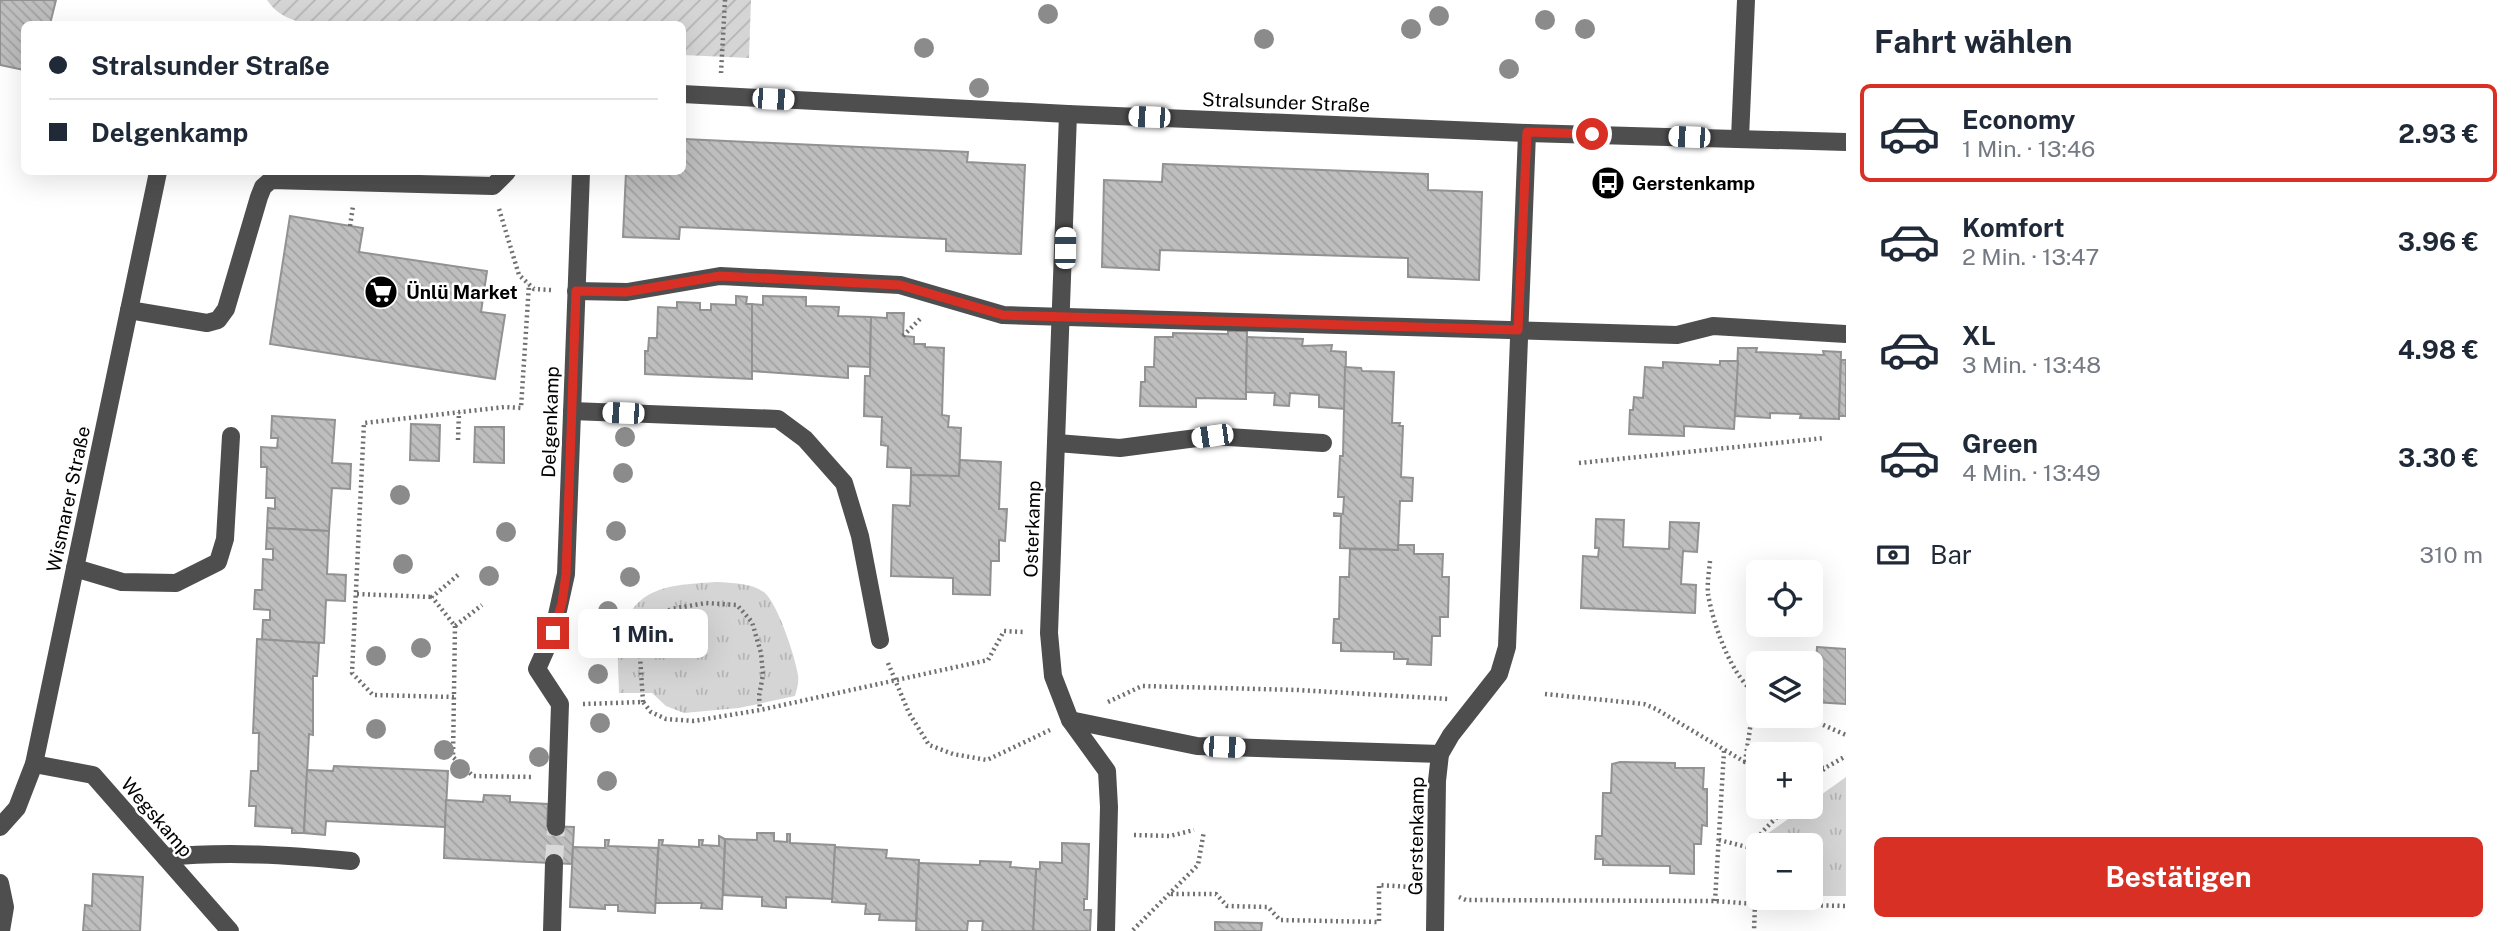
<!DOCTYPE html>
<html lang="de">
<meta charset="utf-8">
<style>
body{margin:0;font-family:"Public Sans",sans-serif;background:#f2f2f3;color:#1f2937;height:100vh;display:flex;flex-direction:column;font-size:26px;white-space:nowrap}
*{box-sizing:border-box;margin:0}
p{font-size:23px;color:#747a83}
.icon{flex:none;width:38px;height:38px;fill:none;stroke:currentColor;stroke-width:2;stroke-linecap:round;stroke-linejoin:round}
.map{position:relative;flex:1;overflow:hidden}
.panel{display:flex;flex-direction:column;background:#fff;width:665px}
.panel>*{flex:none}
.hud{position:absolute;left:21px;top:21px;width:665px;height:154px;border-radius:10px;box-shadow:0 7px 28px #0002;display:grid;align-content:center;height:154px;padding:0 28px;background:#fff}
.buttons{position:absolute;left:1746px;top:560px;display:grid;gap:14px}
.buttons a{display:grid;place-items:center;width:77px;height:77px;border-radius:10px;background:#fff;box-shadow:0 7px 28px #0002;font-size:35px}
.end{position:absolute;width:32px;height:32px;margin:-16px;border:9px solid #d93025;background:#fff;box-shadow:0 0 0 4px #fff}
.from{border-radius:50%}
.bubble{position:absolute;height:49px;border-radius:10px;background:#fff;box-shadow:0 7px 28px #0002;font-size:23px;font-weight:700;line-height:49px;text-align:center}
.car{position:absolute;width:21px;height:42px;margin:-21px -10px;border-radius:9px;box-shadow:0 0 5px 2px #0007;background:linear-gradient(#fff 24%,#345 0 40%,#fff 0 76%,#345 0 86%,#fff 0)}
.hud b{display:flex;align-items:center;gap:24px;height:66px;font-size:26px}
.hud b+b{border-top:2px solid #e0e1e3}
.hud i{width:18px;height:18px;background:#1f2937}
ul{padding:0;list-style:none}
li{display:flex;align-items:center;gap:21px;height:98px;margin:0 14px 10px;padding:0 14px;border:4px solid transparent;border-radius:10px}
li div{flex:1}
li b{display:block;font-size:26px}
li em{font-style:normal;font-weight:700}
li.current{border-color:#d93025}
li>.icon{width:63px;height:63px;stroke-width:1.5}
h2{padding:0 28px;font-size:32px;line-height:84px}
.pay{display:flex;align-items:center;gap:18px;height:77px;padding:0 28px;font-size:26px}
.pay p{margin-inline-start:auto}
.button{display:flex;gap:14px;margin-top:auto;padding:14px 28px}
.button a{flex:1;height:80px;border-radius:10px;background:#d93025;color:#fff;font-size:28px;font-weight:700;line-height:80px;text-align:center}
main{display:flex;flex:1;min-height:0}
.map>svg:first-child{display:block}
.grass{fill:url(#grass-tufts)}
.garden{fill:url(#garden-furrows)}
.building{fill:url(#building-back-hatch);stroke:#929292;stroke-width:2}
.lines{fill:none;stroke-linecap:round;stroke-linejoin:round}
.minor-tunnel{stroke:#d9d9d9;stroke-width:18;stroke-dasharray:18 9;stroke-linecap:butt}
.path{stroke:#707070;stroke-width:4.5;stroke-dasharray:2 3.5;stroke-linecap:butt}
.minor{stroke:#4e4e4e;stroke-width:18}
.tree{fill:#8b8b8b}
.route{stroke:#d93025;stroke-width:9}
.labels{text-anchor:middle;stroke-width:5;stroke-linejoin:round;paint-order:stroke}
.street-label{font-size:19px;fill:#000;stroke:#fff}
.poi-label{font-size:19px;font-weight:bold;fill:#000;stroke:#fff;text-anchor:start}
</style>
<main>
<div class="map">
<svg width="1846" height="931" viewBox="0 0 1846 931">
<defs>
<pattern id="grass-tufts" width="24" height="20" patternUnits="userSpaceOnUse" patternTransform="scale(1.75)"><rect width="24" height="20" fill="#d5d5d5"/><path d="M3 7l-1-3M5 7V3M7 7l1-3M15 17l-1-3M17 17v-4M19 17l1-3" fill="none" stroke="#b5b5b5"/></pattern>
<pattern id="garden-furrows" width="10" height="10" patternUnits="userSpaceOnUse" patternTransform="scale(1.75)"><rect width="10" height="10" fill="#d5d5d5"/><path d="M-1 1l2-2M0 10L10 0M9 11l2-2" fill="none" stroke="#b5b5b5"/></pattern>
<pattern id="building-back-hatch" width="6" height="6" patternUnits="userSpaceOnUse" patternTransform="scale(1.75)"><rect width="6" height="6" fill="#bebebe"/><path d="M-1 5l2 2M0 0l6 6M5-1l2 2" fill="none" stroke="#a2a2a2"/></pattern>
</defs>
<rect width="100%" height="100%" fill="#fff"/>
<g class="grass">
<path d="M717 582C732 583 753 583 765 593 778 605 795 656 798 675 799 683 797 689 795 696L739 708 684 713 666 706 652 693H619C619 676 616 656 620 639 632 585 671 585 717 582Z"/>
<path d="M1846 777V896H1811V845H1759V895H1753L1757 841 1805 807H1811V802Z"/>
</g>
<path class="garden" d="M267 0H751L749 58 683 55 682 24H316C297 23 278 17 267 0Z"/>
<g class="building">
<path d="M0 0H56L50 24H24V70L0 65Z"/>
<path d="M684 139 968 152 967 162 1025 165 1021 254 946 251V239L680 227 679 239 623 237 626 172H682Z"/>
<path d="M1163 164 1428 174V190L1482 192 1479 280 1408 277V258L1160 250 1159 270 1102 267 1104 180 1162 182Z"/>
<path d="M290 216 363 228 359 252 487 271 481 312 505 315 495 379 270 344Z"/>
<path d="M736 296 747 297 746 304H752V379L645 374V351H648L649 338H657L658 307 677 308V302L700 303V310H711V304L736 305Z"/>
<path d="M763 296 806 297V306L839 307 838 316 871 317 870 367 848 366V378L752 371V304L763 305Z"/>
<path d="M887 313H904L903 336 914 337V344H925V347L944 348 942 415 949 416 948 427 961 428 959 476 911 475V468L887 467 888 446 881 445 882 417 864 416 865 376H870L871 317 887 318Z"/>
<path d="M1228 331H1247L1246 399 1196 398V407L1140 406 1141 382H1145V367H1154L1155 337H1173V333L1228 334Z"/>
<path d="M1247 337 1303 339 1302 346 1332 345 1331 351 1346 352 1345 409 1319 407V395L1290 393 1289 406 1274 405 1275 393 1246 392Z"/>
<path d="M1738 348H1757L1756 352 1824 355 1823 351 1841 352 1839 419 1800 418 1801 414 1770 413V418L1735 416Z"/>
<path d="M1841 360H1846V416H1839Z"/>
<path d="M1720 361H1738L1734 429 1684 426V436L1629 434 1630 410H1633L1634 397 1643 398 1645 367 1663 368V362L1720 365Z"/>
<path d="M1345 367 1361 368 1362 371 1394 372 1392 423H1400L1399 426H1403L1401 477 1413 478 1412 501H1400L1398 550 1340 548 1341 516H1334V513L1343 514 1344 497H1338L1340 456H1343Z"/>
<path d="M272 416 335 420 332 463 351 464 350 489 332 488 329 531 267 528 268 508 275 509V498H266L267 467H261V447L277 448 278 438H271Z"/>
<path d="M411 424 440 425 439 461 410 460Z"/>
<path d="M475 427H504V463L474 462Z"/>
<path d="M960 460 1001 462 999 509H1007L1005 541 999 540V561H991L990 595 953 594V578L891 576 893 505 910 506 911 475 959 476Z"/>
<path d="M1596 519 1624 520 1623 547 1669 549 1670 522 1699 523 1697 552 1683 551 1681 584 1696 585 1695 613 1581 608 1583 556 1598 557 1599 548H1595Z"/>
<path d="M267 528 329 531 327 574 346 575 345 601 326 600 324 643 262 640 263 620H270V610L254 609 255 590H262L263 559 273 560V549H266Z"/>
<path d="M1398 545H1414V554H1443L1442 577H1449L1448 617H1440V636H1432L1431 665 1407 664 1408 659H1394V652L1341 651V643H1333L1334 619H1339L1340 577H1349L1350 549 1398 550Z"/>
<path d="M257 639 319 643 317 676H313V735L309 734 304 833H292V828L255 826 256 806H249L251 771H258L259 733H253Z"/>
<path d="M1817 647 1846 649V704L1814 702Z"/>
<path d="M1620 762 1675 763V768H1704L1703 789H1707V826L1702 825 1701 844H1694V874L1670 873V866L1603 865V859H1595L1596 836H1602L1603 793H1611L1612 764Z"/>
<path d="M334 766 448 771 445 827 326 821 325 835 304 833 307 770 333 771Z"/>
<path d="M484 795 510 796V802L548 804 547 826 574 827 572 864 444 858 446 800 483 802Z"/>
<path d="M757 833H774V841L787 842V834H790V843L835 845 833 899 786 897V908L762 906V897L723 895 725 839 757 840Z"/>
<path d="M719 836 725 839 722 909 701 908 702 903H655L659 840H663L662 845 699 847V840H703L702 845 719 846Z"/>
<path d="M605 840H609L608 846 658 848 655 913 618 911V905H605V909L570 907 573 847 605 848Z"/>
<path d="M1062 843 1089 844 1087 899H1084V910H1091L1090 931H1033L1036 869H1040V862L1062 863Z"/>
<path d="M835 847 887 850 886 858 919 860 916 921 879 920 880 914H865L866 904 832 902Z"/>
<path d="M980 861 1011 862 1010 867 1036 869 1033 931H982L983 921H968L967 931H916L919 863 980 865Z"/>
<path d="M93 874 143 877 140 931H83L85 905 92 906Z"/>
<path d="M1215 922 1262 923 1261 931H1215Z"/>
</g>
<g class="lines">
<path class="minor-tunnel" d="M554 863 556 827"/>
<g class="path">
<path d="M721 73 725 0"/>
<path d="M499 209 519 275 534 289 551 290"/>
<path d="M350 226 353 206"/>
<path d="M903 336 922 317"/>
<path d="M458 440 459 412"/>
<path d="M1579 463 1825 438"/>
<path d="M1710 561C1709 572 1707 584 1708 594 1713 624 1732 680 1759 696"/>
<path d="M458 575 432 597 455 626 482 605"/>
<path d="M357 594 432 597"/>
<path d="M455 626 453 757 473 776 534 777"/>
<path d="M888 663 909 713 929 745 953 754 987 760 1050 730"/>
<path d="M1545 694 1644 704 1656 709 1745 762 1759 763"/>
<path d="M454 697 373 695 352 673 364 423 505 407 521 408 529 284"/>
<path d="M643 702 640 656 647 624 671 609 706 603 737 605 752 622 761 653 763 675 759 696 760 710"/>
<path d="M1108 702 1142 686 1298 690 1449 699"/>
<path d="M583 704 643 702 651 712 666 719 694 721 760 710 988 660 1004 631 1024 632"/>
<path d="M1803 716 1846 735"/>
<path d="M1745 762 1755 695"/>
<path d="M1811 767 1824 768"/>
<path d="M1811 782 1825 768 1846 756"/>
<path d="M1134 835 1170 836 1194 830"/>
<path d="M1719 840 1759 850"/>
<path d="M1751 848 1763 831 1787 807"/>
<path d="M1171 894H1216L1227 906 1268 907 1280 920 1379 922V885L1410 887"/>
<path d="M1459 897 1466 900 1715 901 1755 904 1754 931"/>
<path d="M1715 901 1724 751"/>
<path d="M1755 904 1846 906"/>
<path d="M1133 930 1198 865 1204 831"/>
</g>
<g class="minor">
<path d="M682 94 1068 114 1527 133 1846 142"/>
<path d="M1068 114 1049 633 1053 676 1070 720 1107 771 1109 807 1106 931"/>
<path d="M1740 138 1746 0"/>
<path d="M576 291 627 292 720 276 900 285 1003 315 1677 335 1713 326 1846 334"/>
<path d="M129 310 207 323 218 320 226 309 259 197 263 187 271 180 493 186 507 172"/>
<path d="M572 411 778 419 805 439 844 483 860 536 880 640"/>
<path d="M1057 443 1120 448 1212 436 1323 443"/>
<path d="M75 568 122 582 176 583 218 562 225 539 231 436"/>
<path d="M1070 720 1197 746 1440 754"/>
<path d="M34 764 93 775 230 931"/>
<path d="M0 827 17 808 34 764 158 172"/>
<path d="M556 827 560 704 537 669 553 633 566 574 581 172"/>
<path d="M165 857C227 851 289 855 351 861"/>
<path d="M0 883 5 907 1 931"/>
<path d="M552 931 554 863"/>
<path d="M1435 931 1437 781 1440 754 1451 735 1499 674 1507 647 1527 133"/>
</g>
</g>
<g class="tree">
<circle cx="1048" cy="14" r="10"/>
<circle cx="1439" cy="16" r="10"/>
<circle cx="1545" cy="20" r="10"/>
<circle cx="1411" cy="29" r="10"/>
<circle cx="1585" cy="29" r="10"/>
<circle cx="1264" cy="39" r="10"/>
<circle cx="924" cy="48" r="10"/>
<circle cx="1509" cy="69" r="10"/>
<circle cx="979" cy="88" r="10"/>
<circle cx="625" cy="437" r="10"/>
<circle cx="623" cy="473" r="10"/>
<circle cx="400" cy="495" r="10"/>
<circle cx="616" cy="531" r="10"/>
<circle cx="506" cy="532" r="10"/>
<circle cx="403" cy="564" r="10"/>
<circle cx="489" cy="576" r="10"/>
<circle cx="630" cy="577" r="10"/>
<circle cx="608" cy="611" r="10"/>
<circle cx="604" cy="638" r="10"/>
<circle cx="421" cy="648" r="10"/>
<circle cx="376" cy="656" r="10"/>
<circle cx="598" cy="674" r="10"/>
<circle cx="600" cy="723" r="10"/>
<circle cx="376" cy="729" r="10"/>
<circle cx="444" cy="750" r="10"/>
<circle cx="539" cy="757" r="10"/>
<circle cx="460" cy="769" r="10"/>
<circle cx="607" cy="781" r="10"/>
</g>
<g class="lines">
<path class="route" d="M553 633 562 603 566 574 576 291 626 292 720 276 900 285 1003 315 1518 330 1527 132 1592 134"/>
</g>
<defs>
<symbol id="bus-disc" viewBox="-11 -11 22 22"><circle r="9.5" fill="#000" stroke="#fff"/><path d="M-5-6H5V4H4V6H2V4H-2V6H-4V4H-5ZM-3.5-4V0h7V-4ZM-3.5 1.2v1.5H-2V1.2ZM2 1.2v1.5H3.5V1.2Z" fill="#fff"/></symbol>
<symbol id="supermarket-disc" viewBox="-11 -11 22 22"><circle r="9.5" fill="#000" stroke="#fff"/><path d="M-6-5.5h2.5l.6 2H6L4.5 2H-2.5L-4.4-4H-6ZM-1.5 3.2a1.3 1.3 0 1 0 .1 0ZM3 3.2a1.3 1.3 0 1 0 .1 0Z" fill="#fff"/></symbol>
</defs>
<g fill-rule="evenodd">
<use href="#bus-disc" x="1589" y="164" width="38" height="38"/>
<use href="#supermarket-disc" x="362" y="273" width="38" height="38"/>
</g>
<g class="labels">
<g class="street-label">
<text transform="translate(1286 102) rotate(2)" y="7">Stralsunder Straße</text>
<text transform="translate(550 422) rotate(-88)" y="7">Delgenkamp</text>
<text transform="translate(68 499) rotate(-78)" y="7">Wismarer Straße</text>
<text transform="translate(1032 529) rotate(-88)" y="7">Osterkamp</text>
<text transform="translate(157 817) rotate(49)" y="7">Wegskamp</text>
<text transform="translate(1416 836) rotate(-89)" y="7">Gerstenkamp</text>
</g>
<g class="poi-label">
<text x="1632" y="190">Gerstenkamp</text>
<text x="406" y="299">Ünlü Market</text>
</g>
</g>
</svg>
<div class="buttons">
<a><svg class="icon" aria-label="locate" viewBox="0 0 24 24"><circle cx="12" cy="12" r="6"/><path d="M12 2v4M12 18v4M2 12h4M18 12h4"/></svg></a>
<a><svg class="icon" aria-label="layers" viewBox="0 0 24 24"><path d="M12 4l9 5-9 5-9-5zM3 14l9 5 9-5"/></svg></a>
<a>+</a>
<a>−</a>
</div>
<i class="end from" style="left:1592px;top:134px"></i>
<i class="end" style="left:553px;top:633px"></i>
<div class="bubble" style="left:578px;top:609px;width:130px">1 Min.</div>
<i class="car" style="left:773px;top:99px;rotate:93deg"></i>
<i class="car" style="left:1149px;top:117px;rotate:272deg"></i>
<i class="car" style="left:1689px;top:137px;rotate:272deg"></i>
<i class="car" style="left:1065px;top:248px;rotate:1deg"></i>
<i class="car" style="left:623px;top:413px;rotate:272deg"></i>
<i class="car" style="left:1212px;top:436px;rotate:262deg"></i>
<i class="car" style="left:1224px;top:747px;rotate:92deg"></i>
<div class="hud">
<b><i class="from"></i>Stralsunder Straße</b>
<b><i></i>Delgenkamp</b>
</div>
</div>
<section class="panel">
<h2>Fahrt wählen</h2>
<ul>
<li class="current"><svg class="icon" aria-label="car" viewBox="0 0 24 24"><path d="M5 17H2v-5l4-1 3-4h7l3 4 3 1v5h-3M9 17h6M6 11h13"/><circle cx="7" cy="17" r="2"/><circle cx="17" cy="17" r="2"/></svg><div><b>Economy</b><p>1 Min. · 13:46</p></div><em>2.93 €</em></li>
<li><svg class="icon" aria-label="car" viewBox="0 0 24 24"><path d="M5 17H2v-5l4-1 3-4h7l3 4 3 1v5h-3M9 17h6M6 11h13"/><circle cx="7" cy="17" r="2"/><circle cx="17" cy="17" r="2"/></svg><div><b>Komfort</b><p>2 Min. · 13:47</p></div><em>3.96 €</em></li>
<li><svg class="icon" aria-label="car" viewBox="0 0 24 24"><path d="M5 17H2v-5l4-1 3-4h7l3 4 3 1v5h-3M9 17h6M6 11h13"/><circle cx="7" cy="17" r="2"/><circle cx="17" cy="17" r="2"/></svg><div><b>XL</b><p>3 Min. · 13:48</p></div><em>4.98 €</em></li>
<li><svg class="icon" aria-label="car" viewBox="0 0 24 24"><path d="M5 17H2v-5l4-1 3-4h7l3 4 3 1v5h-3M9 17h6M6 11h13"/><circle cx="7" cy="17" r="2"/><circle cx="17" cy="17" r="2"/></svg><div><b>Green</b><p>4 Min. · 13:49</p></div><em>3.30 €</em></li>
</ul>
<div class="pay"><svg class="icon" aria-label="cash" viewBox="0 0 24 24"><path d="M3 7h18v10H3z"/><circle cx="12" cy="12" r="2"/></svg>Bar<p>310 m</p></div>
<div class="button"><a>Bestätigen</a></div>
</section>
</main>
